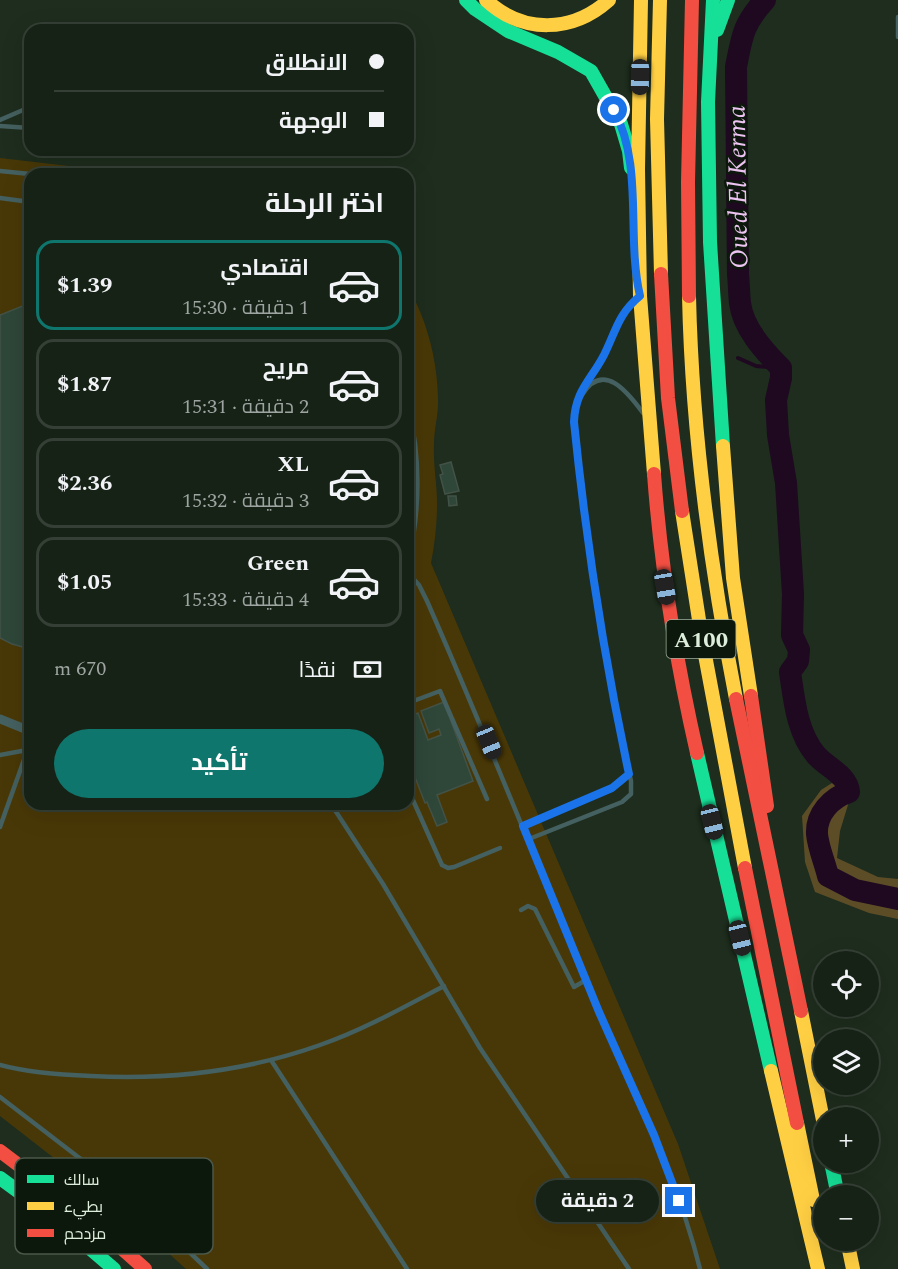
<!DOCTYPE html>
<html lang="ar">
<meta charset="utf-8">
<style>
body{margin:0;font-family:Spectral,Cairo,serif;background:#1f2a1f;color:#f1f3f6;direction:rtl;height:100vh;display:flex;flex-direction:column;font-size:22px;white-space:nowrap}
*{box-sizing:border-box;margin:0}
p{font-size:20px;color:#9ea4a1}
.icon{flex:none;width:33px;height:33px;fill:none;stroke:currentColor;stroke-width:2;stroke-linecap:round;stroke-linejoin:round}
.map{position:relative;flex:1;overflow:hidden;direction:ltr}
.panel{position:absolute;left:24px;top:168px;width:390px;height:642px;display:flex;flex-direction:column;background:#162216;border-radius:18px;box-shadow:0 6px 24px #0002,0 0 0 2px #353f35;direction:rtl}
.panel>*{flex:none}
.guide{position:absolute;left:24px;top:24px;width:390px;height:132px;border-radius:18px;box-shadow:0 6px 24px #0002,0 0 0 2px #353f35;direction:rtl;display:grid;align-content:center;height:132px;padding:0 30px;background:#162216}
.buttons{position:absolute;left:813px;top:951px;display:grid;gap:12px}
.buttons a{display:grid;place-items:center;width:66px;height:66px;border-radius:50%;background:#162216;box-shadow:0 6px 24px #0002,0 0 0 2px #353f35;font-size:30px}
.end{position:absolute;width:27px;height:27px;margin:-14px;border:8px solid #1a73e8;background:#fff;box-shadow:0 0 0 3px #fff}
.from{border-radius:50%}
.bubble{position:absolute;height:42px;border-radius:21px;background:#162216;box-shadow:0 6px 24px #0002,0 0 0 2px #353f35;font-size:20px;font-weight:700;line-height:42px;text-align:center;direction:rtl}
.car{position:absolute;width:18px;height:36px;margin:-18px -9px;border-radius:8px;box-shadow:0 0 4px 2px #0007;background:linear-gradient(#222 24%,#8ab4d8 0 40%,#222 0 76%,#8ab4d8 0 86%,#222 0)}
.guide b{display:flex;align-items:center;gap:21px;height:57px;font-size:22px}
.guide b+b{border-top:2px solid #353f35}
.guide i{width:15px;height:15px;background:#f1f3f6}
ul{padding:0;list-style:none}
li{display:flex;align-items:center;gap:18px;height:90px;margin:0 12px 9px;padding:0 18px;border:3px solid #353f35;border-radius:18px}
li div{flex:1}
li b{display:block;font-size:22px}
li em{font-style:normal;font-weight:700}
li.on{border-color:#0f766e}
li>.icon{width:54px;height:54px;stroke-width:1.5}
h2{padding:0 30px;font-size:27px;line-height:72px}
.pay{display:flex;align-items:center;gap:15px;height:66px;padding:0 30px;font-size:22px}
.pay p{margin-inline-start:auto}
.primary-button{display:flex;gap:12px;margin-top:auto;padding:12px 30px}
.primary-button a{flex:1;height:69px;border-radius:36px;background:#0f766e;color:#fff;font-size:24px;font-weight:700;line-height:69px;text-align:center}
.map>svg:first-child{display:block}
.green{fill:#493807}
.forest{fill:#5d4d27}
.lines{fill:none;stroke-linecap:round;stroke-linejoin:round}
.stream{stroke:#1e0921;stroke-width:4}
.river{stroke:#1e0921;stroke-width:22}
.building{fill:#2e4739;stroke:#435247;stroke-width:1.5}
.lane{stroke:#456060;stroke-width:4.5}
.street{stroke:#456060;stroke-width:9}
.fast{stroke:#16e098;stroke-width:14}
.slow{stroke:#ffcf43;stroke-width:14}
.jam{stroke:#f24e42;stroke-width:14}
.route{stroke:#1a73e8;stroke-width:8}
.labels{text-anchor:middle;stroke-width:5;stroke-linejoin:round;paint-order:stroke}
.shield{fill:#0c180b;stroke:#9eae9d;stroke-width:1.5}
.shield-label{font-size:22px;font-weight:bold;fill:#ddeedc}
.water-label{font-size:26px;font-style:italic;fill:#ecc3f1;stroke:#0c180b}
.key{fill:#0c180b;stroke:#4b584a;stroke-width:1.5}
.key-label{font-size:16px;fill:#ddeedc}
</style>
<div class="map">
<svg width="898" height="1269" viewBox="0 0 898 1269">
<rect width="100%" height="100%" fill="#1e2d1d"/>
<path class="green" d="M0 158 138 174H30V804H408V287C428 322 438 363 438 402 438 416 434 430 434 443 433 463 437 484 437 503 437 524 435 543 431 563L678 1144 720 1269H186L122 1211 0 1116Z"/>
<path class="forest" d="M832 783 851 795 840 831 837 858 878 877 898 879V919L869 913 815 892 805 862 802 816 821 790Z"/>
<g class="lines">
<path class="stream" d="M738 358 756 366 781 368"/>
<path class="river" d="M765 0C743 24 742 36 736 67L738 274C739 284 739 294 740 303 743 328 764 351 781 368V378L776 400 778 435 786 483 793 594 792 635 799 650 798 661 790 672C794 699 797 733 816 755 826 767 848 775 849 792 831 798 816 814 817 834 818 847 825 863 828 876L855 890 898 899"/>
</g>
<g class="building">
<path d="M30 303V430L28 460 30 478V649L12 644 0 638V315Z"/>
<path d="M451 462 459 491 445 494 440 475 443 474 440 465Z"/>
<path d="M448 496H456L457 505 449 506Z"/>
<path d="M444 702 473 781 437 795 447 822 437 826 427 802 425 803 408 759V717L418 713 428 740 441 735 439 729 429 733 421 711Z"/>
</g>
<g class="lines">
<g class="lane">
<path d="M898 17V37"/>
<path d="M0 120 30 107"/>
<path d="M0 126 30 128"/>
<path d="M0 171 30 174"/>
<path d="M0 198 30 202"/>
<path d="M408 356 412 386 408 406"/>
<path d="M582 395C603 361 627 391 643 413"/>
<path d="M408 406C421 458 420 511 408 563"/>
<path d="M408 573 419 585 427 601C487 737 541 875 599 1011 635 1096 678 1179 700 1269"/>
<path d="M408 703 440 691 487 799"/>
<path d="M0 755 27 750"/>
<path d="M408 789 442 865 448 868 454 867 500 848"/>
<path d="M331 804 383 884 480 1048 629 1269"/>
<path d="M523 826 612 788 629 774"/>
<path d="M0 827 30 743"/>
<path d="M529 839 622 802 631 794V781C604 663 587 543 574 422 575 391 591 380 604 355 614 334 618 315 637 299"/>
<path d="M521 910 528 906 535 909 574 987 586 980"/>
<path d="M271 1060 407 1269"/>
<path d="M0 1065C29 1073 61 1075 91 1076 169 1080 247 1071 320 1045 363 1030 404 1007 444 986"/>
<path d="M0 1097 138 1203 207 1269"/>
</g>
<path class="street" d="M0 719 30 731"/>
<g class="fast">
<path d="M466 0 475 9 508 31 558 52 591 71 621 124 629 151 631 168"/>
<path d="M713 0 708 102 710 242 723 446"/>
<path d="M717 30 728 0"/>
<path d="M697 753 771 1071"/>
<path d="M831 1162 838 1196"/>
<path d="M0 1178 52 1216 114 1269"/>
</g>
<g class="slow">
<path d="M486 0C523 34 572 33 609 0"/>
<path d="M641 0 638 169 640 296 654 474"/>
<path d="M660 0 657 119 661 274"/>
<path d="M689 296C692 432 710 566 736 699"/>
<path d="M723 446 733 578 751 696"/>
<path d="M682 511 702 639 745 868"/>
<path d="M801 1011 824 1125"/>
<path d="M771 1071 818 1269"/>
<path d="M797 1123 813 1200"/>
<path d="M847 1240 853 1269"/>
</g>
<g class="jam">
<path d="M661 274 668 398 682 511"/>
<path d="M689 296 688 182 692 0"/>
<path d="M654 474C661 568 676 661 697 753"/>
<path d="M751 696 767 806"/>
<path d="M736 699 801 1011"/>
<path d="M745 868 797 1123"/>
<path d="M0 1151 82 1213 145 1269"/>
</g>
</g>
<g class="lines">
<path class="route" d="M614 110C644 167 626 235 640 296 618 314 616 331 604 355 591 380 575 391 574 422 586 541 604 658 629 774L612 788 523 826 599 1012 654 1135 679 1201"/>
</g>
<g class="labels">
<rect class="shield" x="666.5" y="620" width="69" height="38" rx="4.5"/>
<g class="shield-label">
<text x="701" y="647">A100</text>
</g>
<g class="water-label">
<text transform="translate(737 187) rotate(-91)" y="9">Oued El Kerma</text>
</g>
</g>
<rect x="15" y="1158" width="198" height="96" rx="9" class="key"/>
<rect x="27" y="1175" width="27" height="8" fill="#16e098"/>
<rect x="27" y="1202" width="27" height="8" fill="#ffcf43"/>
<rect x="27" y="1229" width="27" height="8" fill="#f24e42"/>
<g class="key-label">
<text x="64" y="1185">سالك</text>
<text x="64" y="1212">بطيء</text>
<text x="64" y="1239">مزدحم</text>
</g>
</svg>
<div class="buttons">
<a><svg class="icon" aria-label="locate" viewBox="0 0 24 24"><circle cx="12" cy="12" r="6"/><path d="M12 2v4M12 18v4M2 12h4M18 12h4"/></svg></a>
<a><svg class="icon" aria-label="layers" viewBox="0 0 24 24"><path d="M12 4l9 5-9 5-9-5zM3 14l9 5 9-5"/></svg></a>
<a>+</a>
<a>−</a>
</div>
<i class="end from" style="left:614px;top:110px"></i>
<i class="end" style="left:679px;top:1201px"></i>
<div class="bubble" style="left:536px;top:1180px;width:123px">2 دقيقة</div>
<i class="car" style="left:640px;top:77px;rotate:181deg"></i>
<i class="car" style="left:665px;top:587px;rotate:170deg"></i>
<i class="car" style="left:489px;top:742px;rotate:158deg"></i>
<i class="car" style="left:712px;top:822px;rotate:166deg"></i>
<i class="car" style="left:740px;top:938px;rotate:166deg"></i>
<div class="guide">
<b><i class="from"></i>الانطلاق</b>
<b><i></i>الوجهة</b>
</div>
<section class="panel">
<h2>اختر الرحلة</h2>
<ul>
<li class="on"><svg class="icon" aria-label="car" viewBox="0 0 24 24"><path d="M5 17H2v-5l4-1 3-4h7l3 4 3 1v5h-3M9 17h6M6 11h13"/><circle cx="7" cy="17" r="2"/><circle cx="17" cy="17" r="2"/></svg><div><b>اقتصادي</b><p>1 دقيقة · 15:30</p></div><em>$1.39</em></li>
<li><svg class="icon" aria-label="car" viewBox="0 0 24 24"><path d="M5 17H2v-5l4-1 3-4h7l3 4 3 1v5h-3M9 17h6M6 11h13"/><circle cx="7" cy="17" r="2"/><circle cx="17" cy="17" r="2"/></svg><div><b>مريح</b><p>2 دقيقة · 15:31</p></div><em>$1.87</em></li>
<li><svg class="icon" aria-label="car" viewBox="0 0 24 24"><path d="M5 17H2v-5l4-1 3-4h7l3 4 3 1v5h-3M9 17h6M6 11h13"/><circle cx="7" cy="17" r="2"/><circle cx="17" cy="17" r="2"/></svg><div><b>XL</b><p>3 دقيقة · 15:32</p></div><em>$2.36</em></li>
<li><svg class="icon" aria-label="car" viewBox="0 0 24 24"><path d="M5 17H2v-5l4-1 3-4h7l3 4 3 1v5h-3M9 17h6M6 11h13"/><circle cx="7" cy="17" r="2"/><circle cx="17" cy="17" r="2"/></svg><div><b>Green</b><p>4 دقيقة · 15:33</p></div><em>$1.05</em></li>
</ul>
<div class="pay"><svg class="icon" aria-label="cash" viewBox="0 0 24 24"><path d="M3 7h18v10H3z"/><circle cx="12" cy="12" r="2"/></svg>نقدًا<p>670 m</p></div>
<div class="primary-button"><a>تأكيد</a></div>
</section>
</div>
